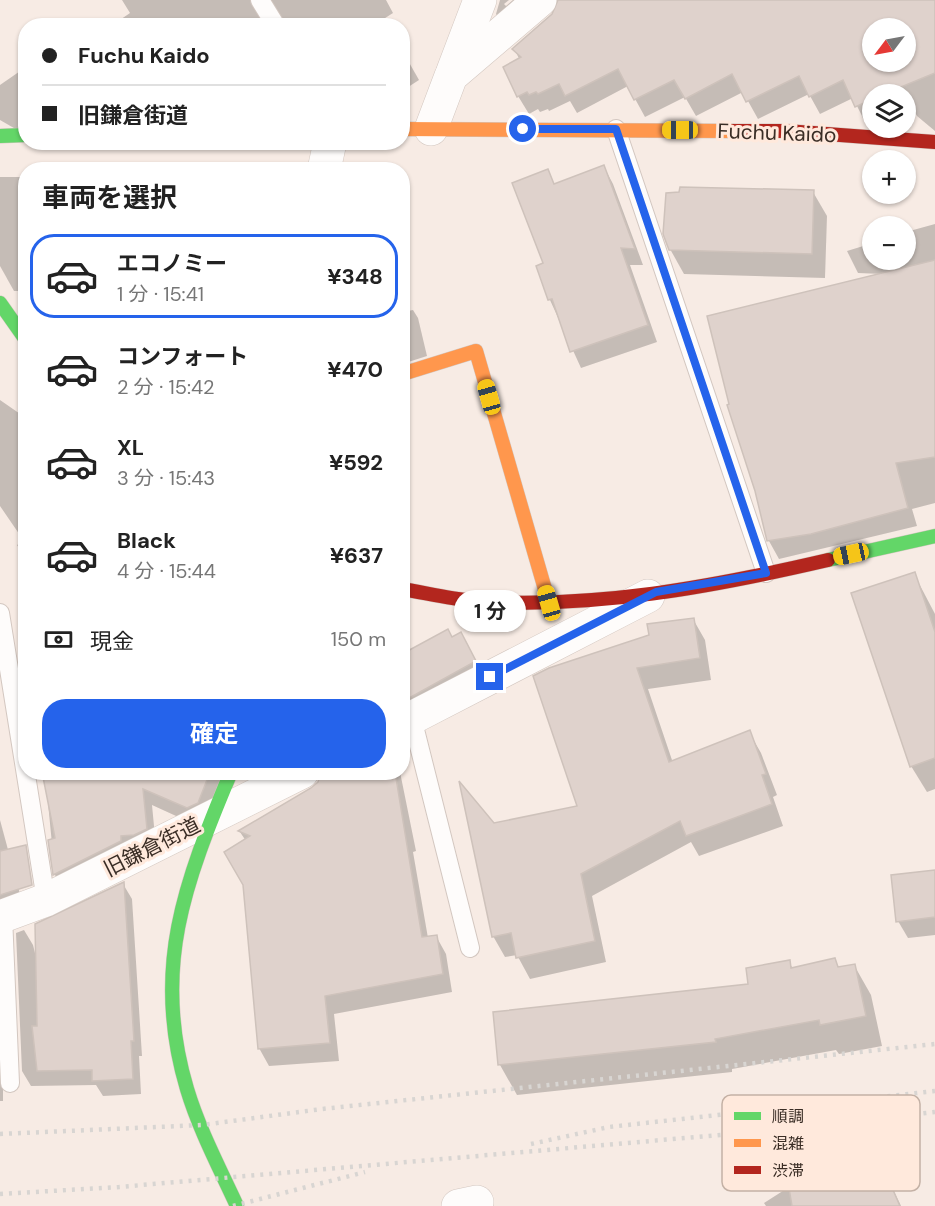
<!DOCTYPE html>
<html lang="ja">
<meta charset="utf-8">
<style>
body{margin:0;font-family:"DM Sans","Noto Sans JP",sans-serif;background:#f6f6f6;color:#222;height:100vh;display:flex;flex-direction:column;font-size:22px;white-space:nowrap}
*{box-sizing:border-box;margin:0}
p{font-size:20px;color:#767676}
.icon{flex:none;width:33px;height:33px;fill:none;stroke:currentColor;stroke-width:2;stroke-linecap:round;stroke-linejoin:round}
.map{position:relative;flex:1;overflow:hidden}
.drawer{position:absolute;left:18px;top:162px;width:392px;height:618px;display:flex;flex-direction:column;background:#fff;border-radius:24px;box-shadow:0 2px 4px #0004}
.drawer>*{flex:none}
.guide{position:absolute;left:18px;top:18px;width:392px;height:132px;border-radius:24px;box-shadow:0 2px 4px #0004;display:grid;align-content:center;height:132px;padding:0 24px;background:#fff}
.needle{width:39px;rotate:238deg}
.controls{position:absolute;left:862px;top:18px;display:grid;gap:12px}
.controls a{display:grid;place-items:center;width:54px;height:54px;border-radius:50%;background:#fff;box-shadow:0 2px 4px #0004;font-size:30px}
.end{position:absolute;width:27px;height:27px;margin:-14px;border:8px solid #2563eb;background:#fff;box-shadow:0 0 0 3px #fff}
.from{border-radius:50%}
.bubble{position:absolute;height:42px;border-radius:21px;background:#fff;box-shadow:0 2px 4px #0004;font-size:20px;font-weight:700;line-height:42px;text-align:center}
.car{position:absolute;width:18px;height:36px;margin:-18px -9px;border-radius:8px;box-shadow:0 0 4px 2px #0007;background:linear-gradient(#f5c518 24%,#345 0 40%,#f5c518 0 76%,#345 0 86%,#f5c518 0)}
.guide b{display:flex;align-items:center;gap:21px;height:57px;font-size:22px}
.guide b+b{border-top:2px solid #e0e0e0}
.guide i{width:15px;height:15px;background:#222}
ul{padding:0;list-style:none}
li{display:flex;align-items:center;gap:18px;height:84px;margin:0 12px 9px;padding:0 12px;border:3px solid transparent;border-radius:24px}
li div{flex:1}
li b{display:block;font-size:22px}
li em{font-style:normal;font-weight:700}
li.on{border-color:#2563eb}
li>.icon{width:54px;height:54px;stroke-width:1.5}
h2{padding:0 24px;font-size:27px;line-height:72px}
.pay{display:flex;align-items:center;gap:15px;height:66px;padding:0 24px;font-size:22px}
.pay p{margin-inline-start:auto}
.cta{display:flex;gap:12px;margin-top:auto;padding:12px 24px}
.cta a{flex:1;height:69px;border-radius:24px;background:#2563eb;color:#fff;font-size:24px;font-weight:700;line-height:69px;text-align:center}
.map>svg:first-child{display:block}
.shadow{fill:#0003;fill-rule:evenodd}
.building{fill:#dfd2cc;stroke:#cec2bb;stroke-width:1.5;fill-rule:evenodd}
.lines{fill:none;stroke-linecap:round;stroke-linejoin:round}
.lane-casing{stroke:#d3c7c0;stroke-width:20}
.street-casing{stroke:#d3c7c0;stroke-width:34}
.fast-casing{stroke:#d3c7c0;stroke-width:15}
.slow-casing{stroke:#d3c7c0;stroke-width:15}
.jam-casing{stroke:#d3c7c0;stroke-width:15}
.lane{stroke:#fefcfb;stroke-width:18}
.street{stroke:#fefcfb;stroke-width:33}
.fast{stroke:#63d668;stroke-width:14}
.slow{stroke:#ff974d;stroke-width:14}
.jam{stroke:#b3261e;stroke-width:14}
.rail{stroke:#d8d5d2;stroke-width:4.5;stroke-dasharray:3 6;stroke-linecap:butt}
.route{stroke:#2563eb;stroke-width:8}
.labels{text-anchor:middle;stroke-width:6;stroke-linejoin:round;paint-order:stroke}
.street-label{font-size:21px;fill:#3a2d25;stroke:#ffe9dc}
.key{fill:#ffe9dc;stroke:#c4b1a5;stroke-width:1.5}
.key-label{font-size:16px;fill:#3a2d25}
</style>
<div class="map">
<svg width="935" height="1206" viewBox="0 0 935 1206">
<rect width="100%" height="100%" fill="#f7ebe4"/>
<g class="shadow">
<path d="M122 0H386L393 13 382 20 386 26H287V21L276 15 269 17 264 26H111L130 13Z"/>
<path d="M500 0H509L504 4 506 6 513 0H546L505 30 496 14Z"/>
<path d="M576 0H935V131L917 116 911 105 906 107V94H873V121L866 124 853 98 820 114 809 94 758 119 743 92 696 116 685 97 645 117 628 86 577 113 570 101 549 111 548 109 540 112 538 109 529 114 518 96 520 60 514 49ZM873 28H906V62H873Z"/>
<path d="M402 50 419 80 402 91Z"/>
<path d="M26 67V135L0 120V85Z"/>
<path d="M604 167 613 184 643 265H630L657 342 581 368 550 300 538 266 545 264 547 171 555 185Z"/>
<path d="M0 177H26V291H14L0 266Z"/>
<path d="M813 192 827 216 825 278 684 274 670 249Z"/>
<path d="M935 224V503L912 509 917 526 779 559 769 541 757 490 882 274 858 273 847 251 873 243V260H906V232Z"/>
<path d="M413 310 418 318 427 356 402 364V312Z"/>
<path d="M0 400 26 418V559L17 545 24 541 0 506Z"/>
<path d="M26 570V587L19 575Z"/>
<path d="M914 574 935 614V789L927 792 911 766Z"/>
<path d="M693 619 705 640 711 680 648 689 673 763 749 732 761 753 777 795 773 797 783 826 699 856 691 842 592 896 606 962 530 979 517 955 505 957 493 936 494 825 579 807 535 677Z"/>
<path d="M452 639 471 652 484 679 402 725V651L404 655Z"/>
<path d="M45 772H229L198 826 152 805 156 847 65 892 55 875Z"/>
<path d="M320 772H400L416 851 413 852 428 938 436 936 446 954 452 992 334 1014 339 1061 269 1066 259 1048 246 841 240 832 318 784 322 773Z"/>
<path d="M0 820 24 909 0 919Z"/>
<path d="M935 871V935L908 938 898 921Z"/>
<path d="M123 884 132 899 142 1056H139L141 1094 103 1096 96 1085 31 1086 22 1071 16 933 24 930 33 945 40 973Z"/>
<path d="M0 950 8 1089 3 1090V1101H0Z"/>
<path d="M834 960 839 968 854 965 871 995 882 1046 839 1054 836 1050 732 1069V1072L517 1095 500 1065 750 985 789 962 793 969Z"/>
<path d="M836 1157 847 1176 852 1173 856 1180 883 1169 901 1206H766L764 1203Z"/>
</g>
<g class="building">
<path d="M558 0H935V73L884 94H873V99L855 107 843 80 809 97 799 76 746 102 732 74 685 99 674 80 634 100 618 69 565 96 559 84 538 94 536 92 529 95 527 92 517 97 503 67 521 57 512 49 552 14ZM873 28H906V62H873Z"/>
<path d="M604 165 635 249 621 248 648 325 570 352 552 299 548 300 536 266 543 263 512 183 548 169 554 184Z"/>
<path d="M680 187 814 190 812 254 669 250 663 234 666 193 679 192Z"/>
<path d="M935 260V457L896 463 908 508 811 534 767 541 755 491 727 405 729 404 707 316Z"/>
<path d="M915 572 935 632V758L910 767 851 593Z"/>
<path d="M694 618 700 658 637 668 669 762 750 730 766 774 762 775 772 804 686 836 680 821 581 874 595 941 516 958 511 933 492 937 459 781 494 823 577 806 533 676 549 668 649 635 647 624Z"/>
<path d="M448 629 452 637 461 632 476 661 402 702V654Z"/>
<path d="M42 772H210L198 803 187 808 143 789 147 829 134 835 121 836V841L53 875 48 840 55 838Z"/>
<path d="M321 772H395L422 937 437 935 443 974 325 996 330 1043 258 1049 243 885 224 852 250 836 238 831 311 788 318 782Z"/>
<path d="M26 845 32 885 0 895V851Z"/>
<path d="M935 870V917L896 922 891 875Z"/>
<path d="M124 882 134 1041H131L133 1079 92 1081V1070L37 1071 32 1026H37L35 924Z"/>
<path d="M835 958 838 967 855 964 866 1016 820 1025 819 1020 715 1039 716 1042 498 1065 493 1012 748 984 746 968 790 960 791 968Z"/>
<path d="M837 1156 842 1184 883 1167 900 1206H792L785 1165Z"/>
</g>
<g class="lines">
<defs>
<g id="lane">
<path d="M260 0 276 26"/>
<path d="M616 129 766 573"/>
<path d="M0 613 46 900"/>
<path d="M412 718 470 948"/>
<path d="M3 916 10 1083"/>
</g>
<g id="street">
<path d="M453 71 480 0"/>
<path d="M431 129 451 76 540 0"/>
<path d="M324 170 330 142"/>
<path d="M402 723 648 596"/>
<path d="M0 917 46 900 302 772"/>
<path d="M458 1206 477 1202"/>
</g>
<g id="fast">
<path d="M0 136 26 135"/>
<path d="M0 303 26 340"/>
<path d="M828 560 935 536"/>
<path d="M231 772C185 882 151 969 187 1089 199 1129 219 1167 237 1206"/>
</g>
<g id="slow">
<path d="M402 129 733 131"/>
<path d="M402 374 476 351 549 603"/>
</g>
<g id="jam">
<path d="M733 131H786L935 142"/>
<path d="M402 589C426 593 450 599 474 601 594 609 712 587 828 560"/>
</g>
</defs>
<use href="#lane" class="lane-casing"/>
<use href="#street" class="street-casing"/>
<use href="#fast" class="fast-casing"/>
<use href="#slow" class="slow-casing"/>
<use href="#jam" class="jam-casing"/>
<use href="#lane" class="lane"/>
<use href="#street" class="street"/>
<use href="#fast" class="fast"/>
<use href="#slow" class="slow"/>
<use href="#jam" class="jam"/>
<g class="rail">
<path d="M0 1134 202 1125 322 1109 935 1044"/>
<path d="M531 1144 609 1127 935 1091"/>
<path d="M0 1194 119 1187 789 1129 935 1112"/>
<path d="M233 1206 365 1172"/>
</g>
</g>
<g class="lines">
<path class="route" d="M490 677 656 592 766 573 616 129H523"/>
</g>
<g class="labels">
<g class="street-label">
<text transform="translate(777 133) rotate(2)" y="7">Fuchu Kaido</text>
<text transform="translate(152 847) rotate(-27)" y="7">旧鎌倉街道</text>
</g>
</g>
<rect x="722" y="1095" width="198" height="96" rx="9" class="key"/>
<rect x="734" y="1112" width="27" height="8" fill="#63d668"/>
<rect x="734" y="1139" width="27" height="8" fill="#ff974d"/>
<rect x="734" y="1166" width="27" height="8" fill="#b3261e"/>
<g class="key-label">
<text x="772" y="1122">順調</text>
<text x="772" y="1149">混雑</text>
<text x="772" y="1176">渋滞</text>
</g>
</svg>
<div class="controls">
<a><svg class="needle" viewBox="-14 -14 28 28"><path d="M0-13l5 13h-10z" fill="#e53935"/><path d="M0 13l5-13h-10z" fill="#767676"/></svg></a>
<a><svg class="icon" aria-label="layers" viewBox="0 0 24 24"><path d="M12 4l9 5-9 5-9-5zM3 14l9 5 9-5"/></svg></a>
<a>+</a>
<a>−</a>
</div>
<i class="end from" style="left:523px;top:129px"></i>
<i class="end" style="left:490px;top:677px"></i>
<div class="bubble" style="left:454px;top:590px;width:72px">1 分</div>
<i class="car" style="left:680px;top:130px;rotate:270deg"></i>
<i class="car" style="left:489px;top:397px;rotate:344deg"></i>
<i class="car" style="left:851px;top:554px;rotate:258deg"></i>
<i class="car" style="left:549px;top:603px;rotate:344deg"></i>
<div class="guide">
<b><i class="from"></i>Fuchu Kaido</b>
<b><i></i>旧鎌倉街道</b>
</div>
<section class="drawer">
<h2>車両を選択</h2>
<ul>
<li class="on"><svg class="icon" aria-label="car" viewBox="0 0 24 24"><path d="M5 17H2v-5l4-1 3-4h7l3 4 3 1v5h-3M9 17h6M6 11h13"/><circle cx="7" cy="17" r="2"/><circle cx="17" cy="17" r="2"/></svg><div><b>エコノミー</b><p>1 分 · 15:41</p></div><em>¥348</em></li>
<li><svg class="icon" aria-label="car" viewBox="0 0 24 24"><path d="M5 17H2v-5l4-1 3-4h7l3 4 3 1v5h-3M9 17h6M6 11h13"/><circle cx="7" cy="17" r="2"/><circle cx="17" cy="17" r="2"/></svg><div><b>コンフォート</b><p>2 分 · 15:42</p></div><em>¥470</em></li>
<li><svg class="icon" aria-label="car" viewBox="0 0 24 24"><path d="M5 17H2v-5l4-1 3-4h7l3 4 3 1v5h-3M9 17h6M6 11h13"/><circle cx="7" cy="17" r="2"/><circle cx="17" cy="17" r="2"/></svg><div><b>XL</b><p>3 分 · 15:43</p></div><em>¥592</em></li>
<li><svg class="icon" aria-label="car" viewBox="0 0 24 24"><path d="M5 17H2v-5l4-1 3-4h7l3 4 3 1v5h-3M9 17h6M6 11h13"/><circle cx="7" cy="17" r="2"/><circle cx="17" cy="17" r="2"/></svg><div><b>Black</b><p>4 分 · 15:44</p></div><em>¥637</em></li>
</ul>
<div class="pay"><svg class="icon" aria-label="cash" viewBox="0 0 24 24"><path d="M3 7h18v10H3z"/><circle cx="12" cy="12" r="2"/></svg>現金<p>150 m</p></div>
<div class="cta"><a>確定</a></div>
</section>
</div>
